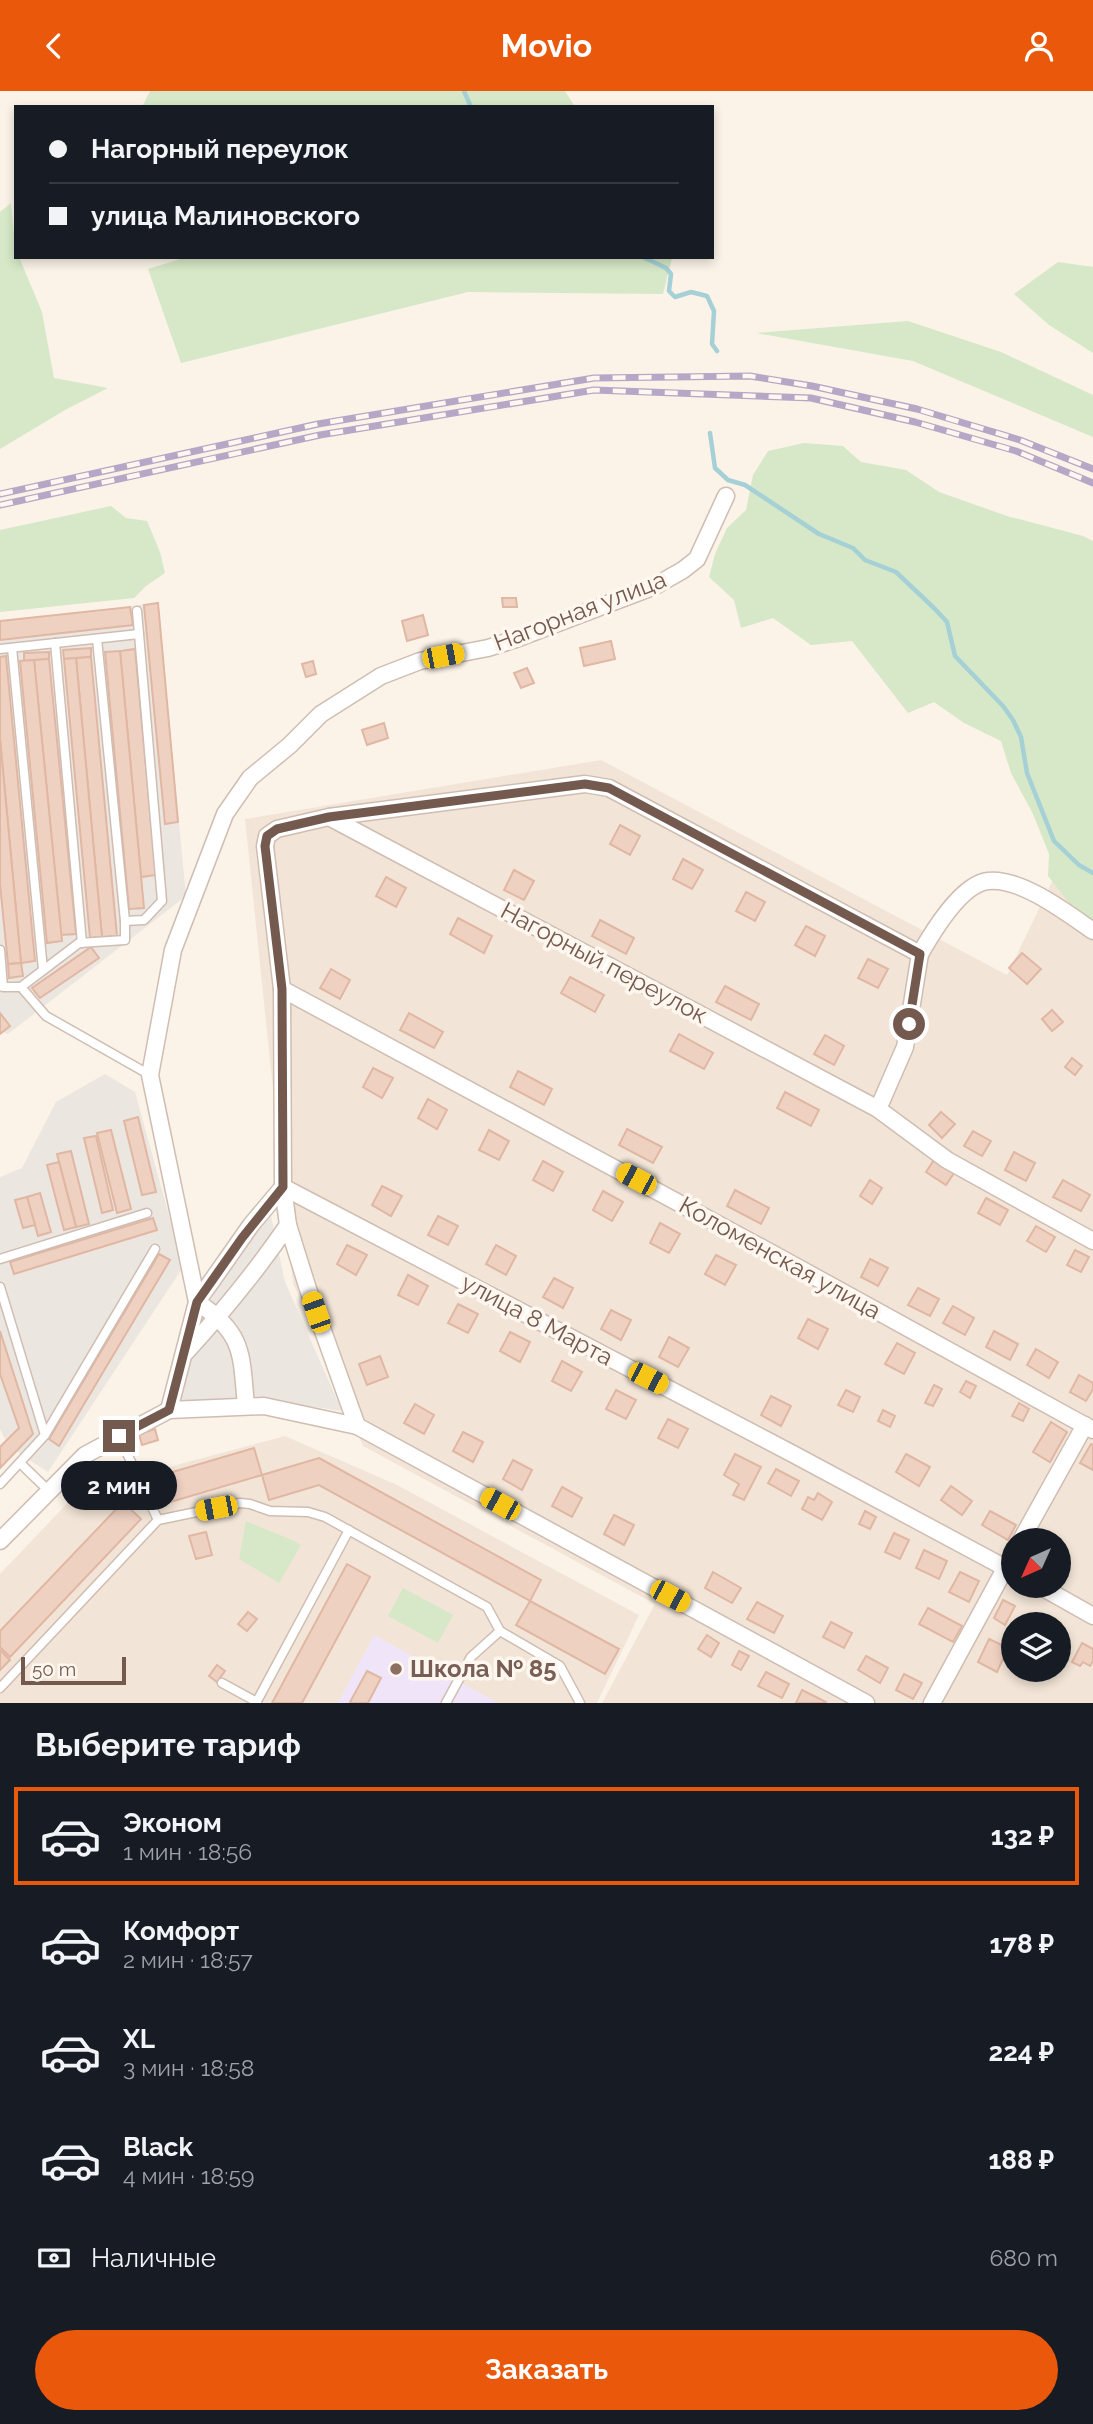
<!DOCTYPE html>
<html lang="ru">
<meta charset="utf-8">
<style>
body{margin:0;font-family:Raleway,sans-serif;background:#20242c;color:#f1f3f6;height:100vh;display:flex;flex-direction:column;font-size:26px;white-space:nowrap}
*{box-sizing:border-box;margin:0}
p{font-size:23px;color:#9ea1a6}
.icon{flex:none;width:38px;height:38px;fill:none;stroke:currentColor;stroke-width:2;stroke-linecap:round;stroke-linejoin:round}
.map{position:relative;height:1612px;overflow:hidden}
.sheet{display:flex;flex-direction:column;background:#171b24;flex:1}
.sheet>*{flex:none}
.banner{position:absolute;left:14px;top:14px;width:700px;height:154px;border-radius:0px;box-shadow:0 4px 10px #0003;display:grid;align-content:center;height:154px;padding:0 35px;background:#171b24}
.needle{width:46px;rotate:225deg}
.fabs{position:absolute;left:1001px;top:1437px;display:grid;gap:14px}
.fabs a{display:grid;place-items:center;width:70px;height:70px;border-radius:50%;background:#171b24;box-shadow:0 4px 10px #0003;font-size:35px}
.scale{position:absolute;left:21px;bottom:18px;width:105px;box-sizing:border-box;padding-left:7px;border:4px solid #74594e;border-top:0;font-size:19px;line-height:24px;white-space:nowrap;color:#74594e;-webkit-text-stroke:5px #fef7ef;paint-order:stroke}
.end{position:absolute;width:32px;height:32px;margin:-16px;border:9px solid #74594e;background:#fff;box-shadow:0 0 0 4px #fff}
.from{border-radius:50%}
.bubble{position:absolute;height:49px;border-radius:24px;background:#171b24;box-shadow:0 4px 10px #0003;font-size:23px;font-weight:700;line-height:49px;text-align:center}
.car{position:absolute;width:21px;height:42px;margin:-21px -10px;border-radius:9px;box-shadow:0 0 5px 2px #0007;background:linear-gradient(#f5c518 24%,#345 0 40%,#f5c518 0 76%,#345 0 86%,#f5c518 0)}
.banner b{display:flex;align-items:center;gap:24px;height:66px;font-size:26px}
.banner b+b{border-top:2px solid #363941}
.banner i{width:18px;height:18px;background:#f1f3f6}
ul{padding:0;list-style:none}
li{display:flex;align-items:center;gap:21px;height:98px;margin:0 14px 10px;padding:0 21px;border:4px solid transparent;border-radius:0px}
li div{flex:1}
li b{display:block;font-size:26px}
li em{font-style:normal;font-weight:700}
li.active{border-color:#ea580c}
li>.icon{width:63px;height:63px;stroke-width:1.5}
h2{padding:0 35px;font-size:32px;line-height:84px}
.pay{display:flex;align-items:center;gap:18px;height:77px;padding:0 35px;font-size:26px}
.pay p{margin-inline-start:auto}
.action{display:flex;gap:14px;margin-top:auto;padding:14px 35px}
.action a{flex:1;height:80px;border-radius:42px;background:#ea580c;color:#fff;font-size:28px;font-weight:700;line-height:80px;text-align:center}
header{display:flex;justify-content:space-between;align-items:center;height:91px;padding:0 35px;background:#ea580c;color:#fff;font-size:32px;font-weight:700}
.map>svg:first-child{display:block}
.residential{fill:#f2e5d7;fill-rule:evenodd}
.industrial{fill:#ece6e1}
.education{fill:#f0e5f8}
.green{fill:#d6e8c7}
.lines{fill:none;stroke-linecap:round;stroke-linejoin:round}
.stream{stroke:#a5d0d5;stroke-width:4.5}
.building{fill:#efd1c2;stroke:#e0b7a3;stroke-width:2}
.lane-casing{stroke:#cfbdb2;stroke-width:11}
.street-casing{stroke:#cfbdb2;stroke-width:19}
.lane{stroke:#fff;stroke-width:8}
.street{stroke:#fff;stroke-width:16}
.rail-casing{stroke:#b5a7c5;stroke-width:7}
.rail{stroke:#fef7ef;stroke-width:4.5;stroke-dasharray:13;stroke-linecap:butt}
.route{stroke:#74594e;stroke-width:9}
.education-dot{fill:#8d6e63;stroke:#fef7ef;stroke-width:2.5}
.labels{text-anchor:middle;stroke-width:7;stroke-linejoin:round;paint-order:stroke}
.street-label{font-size:24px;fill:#74594e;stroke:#fef7ef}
.education-label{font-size:24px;font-weight:bold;fill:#785e54;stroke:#fef7ef;text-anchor:start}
</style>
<header><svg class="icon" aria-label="back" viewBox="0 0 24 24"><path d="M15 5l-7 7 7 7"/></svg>Movio<svg class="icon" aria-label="person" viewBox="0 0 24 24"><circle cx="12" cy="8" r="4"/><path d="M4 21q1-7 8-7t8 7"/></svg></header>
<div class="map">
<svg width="1093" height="1612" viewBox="0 0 1093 1612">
<rect width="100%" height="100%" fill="#fbf3e8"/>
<g class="residential">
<path d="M601 669 1007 884 1093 706V1612H602L655 1513 363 1355 293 1192 245 728ZM1013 1449H1059V1494H1013ZM1013 1533H1059V1578H1013Z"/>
<path d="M285 1345 397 1394 639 1524 597 1612H0V1483L79 1400Z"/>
</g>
<g class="industrial">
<path d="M158 512 186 805 8 943 0 940V530Z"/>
<path d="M105 983 135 1001 183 1176 48 1381 8 1355 0 1338V1086L22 1077 56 1011Z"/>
<path d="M266 1102 285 1191 342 1320 261 1308 177 1311 195 1241Z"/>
</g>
<path class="education" d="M374 1544 498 1612H338Z"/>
<g class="green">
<path d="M150 0H565L575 16H142Z"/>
<path d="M11 112 16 166H19L42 221 54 287 108 297 65 319 0 358V121Z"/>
<path d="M187 166H672V167L663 203 468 201 181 272 148 178Z"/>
<path d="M1058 171 1093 176V262L1049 234 1014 203Z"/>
<path d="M908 230 1001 261 1093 304V346L913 270 756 242Z"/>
<path d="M804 352 843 355 861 371 906 379 939 401 1007 425 1083 445 1093 450V833L1078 823 1048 785 1049 763 1033 723 1011 682 1001 650 964 632 934 611 908 622 852 550 811 554 773 527 741 537 734 509 709 486 715 463 727 437 746 419 753 384 768 360Z"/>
<path d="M111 415 126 427 147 430 160 461 165 482 146 495 134 507 0 521V439Z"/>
<path d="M246 1430C265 1439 283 1444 301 1454L279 1492 239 1468Z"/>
<path d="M403 1497 453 1524 438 1552 388 1525Z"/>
</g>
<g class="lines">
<g class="stream">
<path d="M464 0 471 16"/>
<path d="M643 166 666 177 671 183 669 200 675 206 691 201 707 205 714 220 712 253 717 260"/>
<path d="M710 342 715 377 728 389 745 394 819 443 853 457 865 469 896 481 935 518 947 531 955 565 1003 615 1013 629 1021 646 1027 682 1054 750 1079 774 1093 782"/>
</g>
</g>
<g class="building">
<path d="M502 507H516L517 516H503Z"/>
<path d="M158 512 178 731 165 733 144 514Z"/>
<path d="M130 516 133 534 0 549V530Z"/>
<path d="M423 524 428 544 407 550 402 530Z"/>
<path d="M611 550 615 568 584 575 580 557Z"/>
<path d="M91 557V566L64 568 63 559Z"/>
<path d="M135 558 156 784 141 786 120 560Z"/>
<path d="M120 560 144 817 129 818 105 561Z"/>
<path d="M49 561V568L24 570V562Z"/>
<path d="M6 565 35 870 21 872 0 648V566Z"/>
<path d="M91 566 117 845 102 846 76 567Z"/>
<path d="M76 567 102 846 90 847 64 568Z"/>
<path d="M49 568 76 843 61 844 34 569Z"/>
<path d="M34 569 62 850 47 852 20 570Z"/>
<path d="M313 570 316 583 306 586 302 573Z"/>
<path d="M527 577 534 592 521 597 514 582Z"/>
<path d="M384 632 388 647 367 654 362 639Z"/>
<path d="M0 648 21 872 8 873 0 793Z"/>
<path d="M620 734 640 745 630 764 610 753Z"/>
<path d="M683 768 703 779 692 798 673 788Z"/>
<path d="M514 779 534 790 524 809 504 799Z"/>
<path d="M386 786 406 797 396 816 376 805Z"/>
<path d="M746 801 765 811 755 830 736 820Z"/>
<path d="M458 827 492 845 484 862 450 843Z"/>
<path d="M600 829 634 847 626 863 592 845Z"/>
<path d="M806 835 825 845 815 865 795 854Z"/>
<path d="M91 856 99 867 40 907 32 897Z"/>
<path d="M1022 862 1041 878 1027 893 1009 877Z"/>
<path d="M868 868 888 878 878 897 858 887Z"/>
<path d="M21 872 23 885 9 887 8 873Z"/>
<path d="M331 878 350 889 340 908 320 897Z"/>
<path d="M570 886 604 904 595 921 561 902Z"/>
<path d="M725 895 759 913 751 929 716 911Z"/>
<path d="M1052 919 1063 931 1052 940 1042 928Z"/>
<path d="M0 922 10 935 0 943Z"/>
<path d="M409 922 443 941 434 957 400 939Z"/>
<path d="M679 943 713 962 704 978 670 960Z"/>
<path d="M825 944 844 955 834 974 814 963Z"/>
<path d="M1072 967 1082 975 1075 984 1065 976Z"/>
<path d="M373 977 393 987 382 1007 363 996Z"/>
<path d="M518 980 552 998 544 1014 510 996Z"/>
<path d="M785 1001 819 1019 811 1035 777 1017Z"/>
<path d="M428 1008 447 1019 437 1038 418 1027Z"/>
<path d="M941 1021 955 1033 942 1047 929 1034Z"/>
<path d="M138 1026 156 1101 142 1104 124 1030Z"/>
<path d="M627 1038 662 1056 653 1072 619 1054Z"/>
<path d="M111 1039 131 1118 117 1122 97 1042Z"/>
<path d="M489 1039 509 1050 499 1069 479 1059Z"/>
<path d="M973 1040 991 1050 982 1065 964 1055Z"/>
<path d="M96 1045 113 1119 102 1122 84 1047Z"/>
<path d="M71 1060 89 1133 76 1136 57 1063Z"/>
<path d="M1014 1061 1035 1072 1026 1090 1005 1079Z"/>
<path d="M934 1069 954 1082 946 1094 926 1081Z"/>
<path d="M543 1070 563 1081 553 1100 533 1089Z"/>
<path d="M59 1071 76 1136 64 1139 47 1074Z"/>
<path d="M870 1089 882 1097 872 1113 860 1105Z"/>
<path d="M1063 1089 1090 1104 1081 1120 1053 1106Z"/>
<path d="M382 1095 402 1105 391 1125 372 1114Z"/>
<path d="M735 1099 769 1117 761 1133 727 1115Z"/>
<path d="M603 1100 623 1111 612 1130 593 1119Z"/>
<path d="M40 1102 51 1141 38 1145 27 1106Z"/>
<path d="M27 1106 35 1134 23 1137 15 1109Z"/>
<path d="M986 1107 1008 1119 1000 1134 978 1122Z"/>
<path d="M438 1125 458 1135 448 1154 428 1144Z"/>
<path d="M153 1127 157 1139 14 1183 10 1171Z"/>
<path d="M660 1132 680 1143 669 1162 650 1152Z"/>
<path d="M1036 1135 1055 1146 1046 1161 1027 1150Z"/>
<path d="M347 1154 367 1164 356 1184 337 1173Z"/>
<path d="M496 1154 516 1165 506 1184 486 1173Z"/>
<path d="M1075 1159 1089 1166 1081 1181 1067 1174Z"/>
<path d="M159 1163 170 1169 59 1355 49 1348Z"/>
<path d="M716 1164 736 1174 725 1194 705 1183Z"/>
<path d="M870 1168 888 1177 878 1195 861 1186Z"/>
<path d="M408 1184 428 1195 418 1214 398 1204Z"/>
<path d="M554 1187 573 1197 563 1217 543 1206Z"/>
<path d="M918 1197 939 1208 930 1225 908 1214Z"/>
<path d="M458 1213 478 1223 468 1242 448 1232Z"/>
<path d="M953 1215 974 1227 965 1244 943 1232Z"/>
<path d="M611 1219 631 1229 621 1249 601 1238Z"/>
<path d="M808 1228 828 1238 818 1258 798 1247Z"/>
<path d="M0 1240 33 1343 0 1377V1356L19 1337 0 1283Z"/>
<path d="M994 1240 1018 1253 1010 1269 986 1256Z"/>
<path d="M510 1241 530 1251 520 1271 500 1260Z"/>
<path d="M669 1246 689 1257 678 1276 659 1266Z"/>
<path d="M897 1252 915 1262 904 1283 885 1273Z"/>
<path d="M1036 1258 1058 1271 1049 1287 1027 1274Z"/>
<path d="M380 1265 388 1286 367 1294 359 1273Z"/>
<path d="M562 1270 582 1281 571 1300 552 1290Z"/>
<path d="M1079 1284 1093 1292V1298L1086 1310 1070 1301Z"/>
<path d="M966 1290 976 1295 970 1307 960 1301Z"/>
<path d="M934 1294 942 1298 933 1315 925 1312Z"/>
<path d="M616 1299 636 1309 626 1328 606 1318Z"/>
<path d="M846 1299 860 1306 853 1321 838 1314Z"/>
<path d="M771 1305 791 1315 781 1335 761 1324Z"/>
<path d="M1019 1312 1029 1318 1023 1330 1012 1325Z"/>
<path d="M415 1313 434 1324 424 1343 404 1332Z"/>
<path d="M883 1319 895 1325 890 1336 878 1330Z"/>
<path d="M668 1328 688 1338 678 1357 658 1347Z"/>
<path d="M1051 1331 1067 1341 1050 1371 1033 1361Z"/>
<path d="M155 1338 158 1349 142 1354 139 1343Z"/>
<path d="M463 1341 483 1351 473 1371 453 1360Z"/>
<path d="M1091 1353 1093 1354V1379L1080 1372Z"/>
<path d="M254 1357 262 1384 167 1412 159 1385Z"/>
<path d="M735 1363 761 1376 744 1409 733 1404 739 1393 724 1384Z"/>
<path d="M906 1363 930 1376 919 1395 896 1381Z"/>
<path d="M319 1367 541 1489 530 1510 319 1394 269 1409 262 1384Z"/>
<path d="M513 1369 532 1379 522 1399 503 1388Z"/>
<path d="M776 1378 799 1390 791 1405 768 1392Z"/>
<path d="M951 1395 972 1410 962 1424 941 1409Z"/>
<path d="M562 1396 582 1407 572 1426 552 1415Z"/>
<path d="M818 1402 832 1411 822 1429 802 1418 808 1406 814 1409Z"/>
<path d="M123 1411 141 1428 10 1566 0 1556V1540Z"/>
<path d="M865 1420 876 1426 870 1438 859 1433Z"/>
<path d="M990 1420 1016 1434 1008 1449 982 1434Z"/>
<path d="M614 1424 634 1434 624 1454 604 1443Z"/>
<path d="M206 1441 212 1464 196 1468 189 1445Z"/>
<path d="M894 1442 909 1449 900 1468 885 1461Z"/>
<path d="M924 1459 947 1470 939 1488 916 1477Z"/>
<path d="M347 1473 370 1486 302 1612H272Z"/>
<path d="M713 1481 741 1497 732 1512 705 1497Z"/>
<path d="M960 1481 979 1490 969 1511 949 1501Z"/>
<path d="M1003 1509 1015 1515 1005 1534 994 1527Z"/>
<path d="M530 1510 619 1558 605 1583 516 1534Z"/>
<path d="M757 1511 783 1525 774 1542 747 1528Z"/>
<path d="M928 1517 962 1535 953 1551 919 1533Z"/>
<path d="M248 1521 257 1528 247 1540 238 1533Z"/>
<path d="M831 1531 852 1542 844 1557 823 1546Z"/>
<path d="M707 1544 719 1552 711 1566 698 1558Z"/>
<path d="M989 1548 1008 1557 997 1581 978 1571Z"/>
<path d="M1082 1552 1093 1558V1570L1090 1575 1083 1571 1080 1575 1072 1571Z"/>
<path d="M0 1559 10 1569 0 1579Z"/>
<path d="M739 1560 749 1565 741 1579 732 1574Z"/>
<path d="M866 1565 888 1577 880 1592 858 1579Z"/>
<path d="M217 1574 225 1580 217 1591 209 1585Z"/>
<path d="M367 1580 381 1587 368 1612H352L350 1611Z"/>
<path d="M766 1581 789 1593 782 1607 758 1595Z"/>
<path d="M904 1583 922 1592 913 1608 896 1599Z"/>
<path d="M802 1599 826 1611 825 1612H796Z"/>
</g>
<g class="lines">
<defs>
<g id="lane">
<path d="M97 548 125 830"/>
<path d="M55 552 82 852"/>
<path d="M12 557 43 879"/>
<path d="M0 558 139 543"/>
<path d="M0 859 3 896H21L79 852 125 849V830L144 829 162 810 137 520"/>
<path d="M21 896 46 925 150 984"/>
<path d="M0 1168 147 1122"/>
<path d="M0 1196 45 1344 0 1393"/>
<path d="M45 1344 155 1158"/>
<path d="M119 1345 158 1429"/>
<path d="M20 1372 48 1399"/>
<path d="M222 1592 257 1611"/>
<path d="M0 1597 158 1429 240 1412 250 1413 270 1420 308 1421 325 1426 487 1516 500 1540 560 1575 580 1612"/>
<path d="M256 1612 349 1439"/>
<path d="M446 1612 471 1566 500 1540"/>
</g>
<g id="street">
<path d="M329 726 878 1018 947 1069 1093 1150"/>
<path d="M920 863C932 842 961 793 988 790 1020 786 1067 822 1093 840"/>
<path d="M282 898 777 1165 1093 1339"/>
<path d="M186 1261C223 1221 257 1179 288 1134"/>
<path d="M246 1315C241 1263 245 1243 197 1211L251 1134 283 1096 793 1363 1013 1481"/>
<path d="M169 1319 197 1211 150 984 173 859 225 723 250 687 290 654 321 623 381 585 420 570 488 557 513 549 655 495 683 479 697 468 726 405"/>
<path d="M357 1335 308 1198 288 1134 283 1096 282 898 265 755 267 745 277 738 329 726 585 693 609 697 920 863 905 956 878 1018"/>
<path d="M1021 1449 1085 1334"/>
<path d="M0 1450 85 1364 169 1319 264 1315 357 1335 866 1612"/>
<path d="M1038 1494 1093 1525"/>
<path d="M932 1612 1013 1463"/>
</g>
</defs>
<use href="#lane" class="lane-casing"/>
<use href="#street" class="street-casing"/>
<use href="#lane" class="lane"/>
<use href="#street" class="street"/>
<defs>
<g id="rail">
<path d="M0 403 318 333 594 287 750 285 812 295 917 318 1020 349 1093 378"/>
<path d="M0 414 320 344 594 299 811 307 915 331 1016 360 1093 392"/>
</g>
</defs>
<use href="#rail" class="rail-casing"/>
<use href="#rail" class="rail"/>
</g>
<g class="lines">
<path class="route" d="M119 1345 169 1319 197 1211 242 1147 283 1096 282 898 265 755 267 745 277 738 329 726 585 693 609 697 920 863 909 933"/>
</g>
<circle class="education-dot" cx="396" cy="1578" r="7"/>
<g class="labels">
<g class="street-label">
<text transform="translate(580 520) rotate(-21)" y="8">Нагорная улица</text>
<text transform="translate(604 872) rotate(28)" y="8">Нагорный переулок</text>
<text transform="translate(780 1167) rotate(29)" y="8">Коломенская улица</text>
<text transform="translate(537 1229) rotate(28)" y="8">улица 8 Марта</text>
</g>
<g class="education-label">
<text x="410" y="1586">Школа № 85</text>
</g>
</g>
</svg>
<div class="fabs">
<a><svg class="needle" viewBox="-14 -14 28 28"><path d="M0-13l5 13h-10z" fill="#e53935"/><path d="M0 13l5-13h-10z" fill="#9ea1a6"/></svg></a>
<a><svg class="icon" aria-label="layers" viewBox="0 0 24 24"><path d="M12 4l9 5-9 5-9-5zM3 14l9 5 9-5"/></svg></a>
</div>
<div class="scale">50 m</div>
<i class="end from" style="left:909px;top:933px"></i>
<i class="end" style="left:119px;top:1345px"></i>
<div class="bubble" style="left:61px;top:1370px;width:116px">2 мин</div>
<i class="car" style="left:443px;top:565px;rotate:79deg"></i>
<i class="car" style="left:636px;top:1088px;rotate:298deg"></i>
<i class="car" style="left:316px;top:1221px;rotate:341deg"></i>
<i class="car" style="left:648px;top:1287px;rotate:117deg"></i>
<i class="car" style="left:500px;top:1413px;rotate:299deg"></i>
<i class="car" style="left:216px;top:1417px;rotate:259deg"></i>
<i class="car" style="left:670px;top:1505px;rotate:118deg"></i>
<div class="banner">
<b><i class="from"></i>Нагорный переулок</b>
<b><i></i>улица Малиновского</b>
</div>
</div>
<section class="sheet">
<h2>Выберите тариф</h2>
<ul>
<li class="active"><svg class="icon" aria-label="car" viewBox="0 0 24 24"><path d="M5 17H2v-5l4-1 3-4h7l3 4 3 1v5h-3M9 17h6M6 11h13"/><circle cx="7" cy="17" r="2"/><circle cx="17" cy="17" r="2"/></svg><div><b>Эконом</b><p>1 мин · 18:56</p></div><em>132 ₽</em></li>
<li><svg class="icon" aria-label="car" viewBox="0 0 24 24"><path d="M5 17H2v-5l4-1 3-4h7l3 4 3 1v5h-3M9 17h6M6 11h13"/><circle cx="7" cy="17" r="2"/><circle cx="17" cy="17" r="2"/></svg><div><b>Комфорт</b><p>2 мин · 18:57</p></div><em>178 ₽</em></li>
<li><svg class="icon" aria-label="car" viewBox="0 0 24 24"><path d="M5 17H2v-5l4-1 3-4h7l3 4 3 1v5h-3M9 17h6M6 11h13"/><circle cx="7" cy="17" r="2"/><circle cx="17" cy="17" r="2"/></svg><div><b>XL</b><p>3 мин · 18:58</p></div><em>224 ₽</em></li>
<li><svg class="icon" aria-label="car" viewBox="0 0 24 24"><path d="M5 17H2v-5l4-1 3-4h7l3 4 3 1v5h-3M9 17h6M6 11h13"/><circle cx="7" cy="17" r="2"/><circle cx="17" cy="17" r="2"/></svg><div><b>Black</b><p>4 мин · 18:59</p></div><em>188 ₽</em></li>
</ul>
<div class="pay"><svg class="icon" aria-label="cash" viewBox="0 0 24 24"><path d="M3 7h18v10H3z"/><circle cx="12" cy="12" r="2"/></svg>Наличные<p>680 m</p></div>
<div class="action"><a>Заказать</a></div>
</section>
